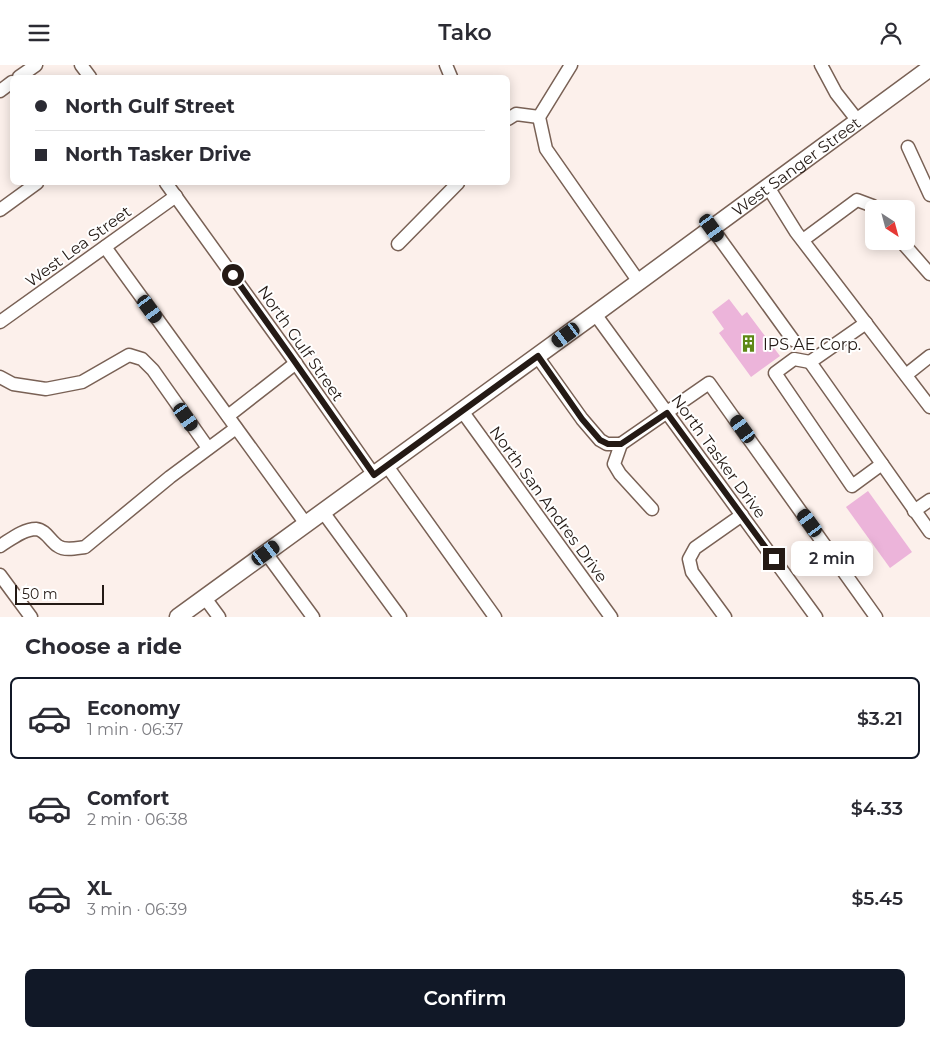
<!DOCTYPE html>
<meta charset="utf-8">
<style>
body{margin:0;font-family:Montserrat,sans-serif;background:#f2f2f3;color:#2b2b33;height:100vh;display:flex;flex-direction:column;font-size:19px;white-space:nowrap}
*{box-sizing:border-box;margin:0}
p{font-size:16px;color:#7c7c81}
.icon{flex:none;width:28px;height:28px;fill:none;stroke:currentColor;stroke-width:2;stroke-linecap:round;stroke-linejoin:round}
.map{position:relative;height:552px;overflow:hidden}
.sheet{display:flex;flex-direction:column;background:#fff;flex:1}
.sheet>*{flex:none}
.banner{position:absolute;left:10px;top:10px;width:500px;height:110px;border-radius:8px;box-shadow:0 2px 12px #0003;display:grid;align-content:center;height:110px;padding:0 25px;background:#fff}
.needle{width:32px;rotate:144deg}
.controls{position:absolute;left:865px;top:135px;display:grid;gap:10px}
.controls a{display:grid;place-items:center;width:50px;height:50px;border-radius:8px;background:#fff;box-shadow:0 2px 12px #0003;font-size:25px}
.scale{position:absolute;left:15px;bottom:12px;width:89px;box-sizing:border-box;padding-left:5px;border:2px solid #241a15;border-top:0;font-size:14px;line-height:18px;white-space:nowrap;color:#241a15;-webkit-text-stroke:4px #fff;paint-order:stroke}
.end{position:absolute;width:22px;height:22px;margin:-11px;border:6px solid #241a15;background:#fff;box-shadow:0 0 0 2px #fff}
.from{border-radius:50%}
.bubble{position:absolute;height:35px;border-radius:8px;background:#fff;box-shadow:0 2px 12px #0003;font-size:16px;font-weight:600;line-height:35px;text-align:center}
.car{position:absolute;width:15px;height:30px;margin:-15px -8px;border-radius:6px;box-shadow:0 0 4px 1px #0007;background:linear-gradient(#222 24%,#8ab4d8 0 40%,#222 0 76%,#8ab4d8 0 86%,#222 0)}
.banner b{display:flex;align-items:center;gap:18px;height:48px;font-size:19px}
.banner b+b{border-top:1px solid #e1e1e2}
.banner i{width:12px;height:12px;background:#2b2b33}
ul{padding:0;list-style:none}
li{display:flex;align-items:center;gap:15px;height:82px;margin:0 10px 8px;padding:0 15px;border:2px solid transparent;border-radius:8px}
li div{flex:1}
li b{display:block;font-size:19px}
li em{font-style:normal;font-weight:600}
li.selected{border-color:#111827}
li>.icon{width:45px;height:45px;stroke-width:1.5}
h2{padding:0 25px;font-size:22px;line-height:60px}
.button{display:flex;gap:10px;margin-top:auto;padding:10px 25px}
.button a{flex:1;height:58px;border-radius:8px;background:#111827;color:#fff;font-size:20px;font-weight:600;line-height:58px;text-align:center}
header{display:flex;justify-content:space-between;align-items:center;height:65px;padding:0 25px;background:#fff;font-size:22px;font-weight:600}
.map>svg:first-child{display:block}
.building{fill:#ecb4da}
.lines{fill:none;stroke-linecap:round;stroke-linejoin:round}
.minor-casing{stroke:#796155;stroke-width:15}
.major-casing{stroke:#796155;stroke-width:19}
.minor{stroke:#fff;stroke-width:12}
.major{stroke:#fff;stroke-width:16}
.route{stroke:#241a15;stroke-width:6}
.labels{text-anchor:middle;stroke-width:4;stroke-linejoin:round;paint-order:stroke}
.street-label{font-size:16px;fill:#241a15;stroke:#fff}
.poi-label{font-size:16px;fill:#241a15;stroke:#fff;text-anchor:start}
</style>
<header><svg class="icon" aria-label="menu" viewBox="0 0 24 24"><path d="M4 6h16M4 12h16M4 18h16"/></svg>Tako<svg class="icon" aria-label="person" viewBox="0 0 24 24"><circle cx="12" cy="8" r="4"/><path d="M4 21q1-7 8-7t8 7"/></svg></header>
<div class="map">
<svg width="930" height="552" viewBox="0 0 930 552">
<rect width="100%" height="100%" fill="#fcf0eb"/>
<g class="building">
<path d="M729 234 742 251 747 247 780 291 751 312 719 268 724 264 712 247Z"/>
<path d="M868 426 912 487 890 503 846 442Z"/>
</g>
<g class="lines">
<defs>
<g id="minor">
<path d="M81 0 90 12"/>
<path d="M446 0 451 12"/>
<path d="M571 0 539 52 546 84 639 217"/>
<path d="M821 0 836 28 858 56"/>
<path d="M19 12 36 0"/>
<path d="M0 26 12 17"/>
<path d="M508 54 516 49 539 52"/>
<path d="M908 82 930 130"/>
<path d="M166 118 290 290 374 410"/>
<path d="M768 122 796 167 930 342"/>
<path d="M0 145 37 118"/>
<path d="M712 163 793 275"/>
<path d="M803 175 857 135 873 141 875 144"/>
<path d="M901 176 930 209"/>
<path d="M398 179 458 118"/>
<path d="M105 182 306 459"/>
<path d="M595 249 816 552"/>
<path d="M0 257 176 131"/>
<path d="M866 258 810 297 930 467"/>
<path d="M537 291 582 354 600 375 607 379H621"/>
<path d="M810 297 794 294 775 308 852 421 882 399"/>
<path d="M906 310 930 291"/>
<path d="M0 312 13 319 46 324 82 317 129 290 142 294 153 305 208 383"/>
<path d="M462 346 611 552"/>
<path d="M228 351 296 298"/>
<path d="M387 401 495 552"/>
<path d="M652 444 620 409 614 399 621 379 709 318 876 552"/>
<path d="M914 446 930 435"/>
<path d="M323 447 400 552"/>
<path d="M0 481C10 475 23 464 36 464 46 465 50 476 58 481 65 486 77 483 85 482L170 412 236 363"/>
<path d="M266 488 313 552"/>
<path d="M0 510 31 552"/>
<path d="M205 533 219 552"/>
<path d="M725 552 692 507 689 494 695 483 742 450"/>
</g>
<g id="major">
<path id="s1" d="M178 552 595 249 930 3"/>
</g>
</defs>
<use href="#minor" class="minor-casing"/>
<use href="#major" class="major-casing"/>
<use href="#minor" class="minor"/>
<use href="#major" class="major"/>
</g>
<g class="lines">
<path class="route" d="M233 210 290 290 374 410 538 291 582 354 600 375 608 379H621L667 348 774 494"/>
</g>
<defs>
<symbol id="building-bare" viewBox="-9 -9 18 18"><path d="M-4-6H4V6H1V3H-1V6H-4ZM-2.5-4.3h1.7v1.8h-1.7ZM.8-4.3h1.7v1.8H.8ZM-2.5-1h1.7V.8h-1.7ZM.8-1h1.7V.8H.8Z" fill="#5d8715" stroke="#fff" stroke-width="2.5" paint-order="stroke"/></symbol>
</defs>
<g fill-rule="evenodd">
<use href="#building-bare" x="736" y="266" width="25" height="25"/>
</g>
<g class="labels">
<g class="street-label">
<text dy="6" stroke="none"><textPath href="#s1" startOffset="765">West Sanger Street</textPath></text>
<text transform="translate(78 181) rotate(-36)" y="6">West Lea Street</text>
<text transform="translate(301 278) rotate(55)" y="6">North Gulf Street</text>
<text transform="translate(719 391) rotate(54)" y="6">North Tasker Drive</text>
<text transform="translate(549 439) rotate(54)" y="6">North San Andres Drive</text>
</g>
<g class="poi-label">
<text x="763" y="285">IPS AE Corp.</text>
</g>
</g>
</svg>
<div class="controls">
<a><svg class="needle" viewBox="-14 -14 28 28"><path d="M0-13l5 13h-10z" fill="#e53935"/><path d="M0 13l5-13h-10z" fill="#7c7c81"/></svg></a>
</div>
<div class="scale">50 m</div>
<i class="end from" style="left:233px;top:210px"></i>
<i class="end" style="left:774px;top:494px"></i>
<div class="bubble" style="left:791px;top:476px;width:82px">2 min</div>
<i class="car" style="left:712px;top:163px;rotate:144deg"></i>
<i class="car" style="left:150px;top:244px;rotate:144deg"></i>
<i class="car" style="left:566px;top:270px;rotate:234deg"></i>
<i class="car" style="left:186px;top:352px;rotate:145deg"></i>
<i class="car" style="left:743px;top:364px;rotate:324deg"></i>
<i class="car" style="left:810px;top:458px;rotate:324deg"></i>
<i class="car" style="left:266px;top:488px;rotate:54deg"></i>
<div class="banner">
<b><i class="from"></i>North Gulf Street</b>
<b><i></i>North Tasker Drive</b>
</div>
</div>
<section class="sheet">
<h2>Choose a ride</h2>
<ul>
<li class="selected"><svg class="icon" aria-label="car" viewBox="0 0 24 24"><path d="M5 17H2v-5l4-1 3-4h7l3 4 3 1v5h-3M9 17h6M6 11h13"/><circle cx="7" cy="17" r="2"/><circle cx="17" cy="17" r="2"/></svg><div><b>Economy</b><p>1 min · 06:37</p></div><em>$3.21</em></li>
<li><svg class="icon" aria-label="car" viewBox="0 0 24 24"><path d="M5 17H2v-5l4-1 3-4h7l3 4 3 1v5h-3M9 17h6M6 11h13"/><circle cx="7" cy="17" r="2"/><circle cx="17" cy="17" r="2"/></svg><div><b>Comfort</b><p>2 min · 06:38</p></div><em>$4.33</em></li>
<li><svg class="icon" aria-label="car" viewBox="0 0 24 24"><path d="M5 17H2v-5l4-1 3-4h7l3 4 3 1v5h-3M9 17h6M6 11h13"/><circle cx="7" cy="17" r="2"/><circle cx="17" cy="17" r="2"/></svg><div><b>XL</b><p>3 min · 06:39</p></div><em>$5.45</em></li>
</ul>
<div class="button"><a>Confirm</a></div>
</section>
